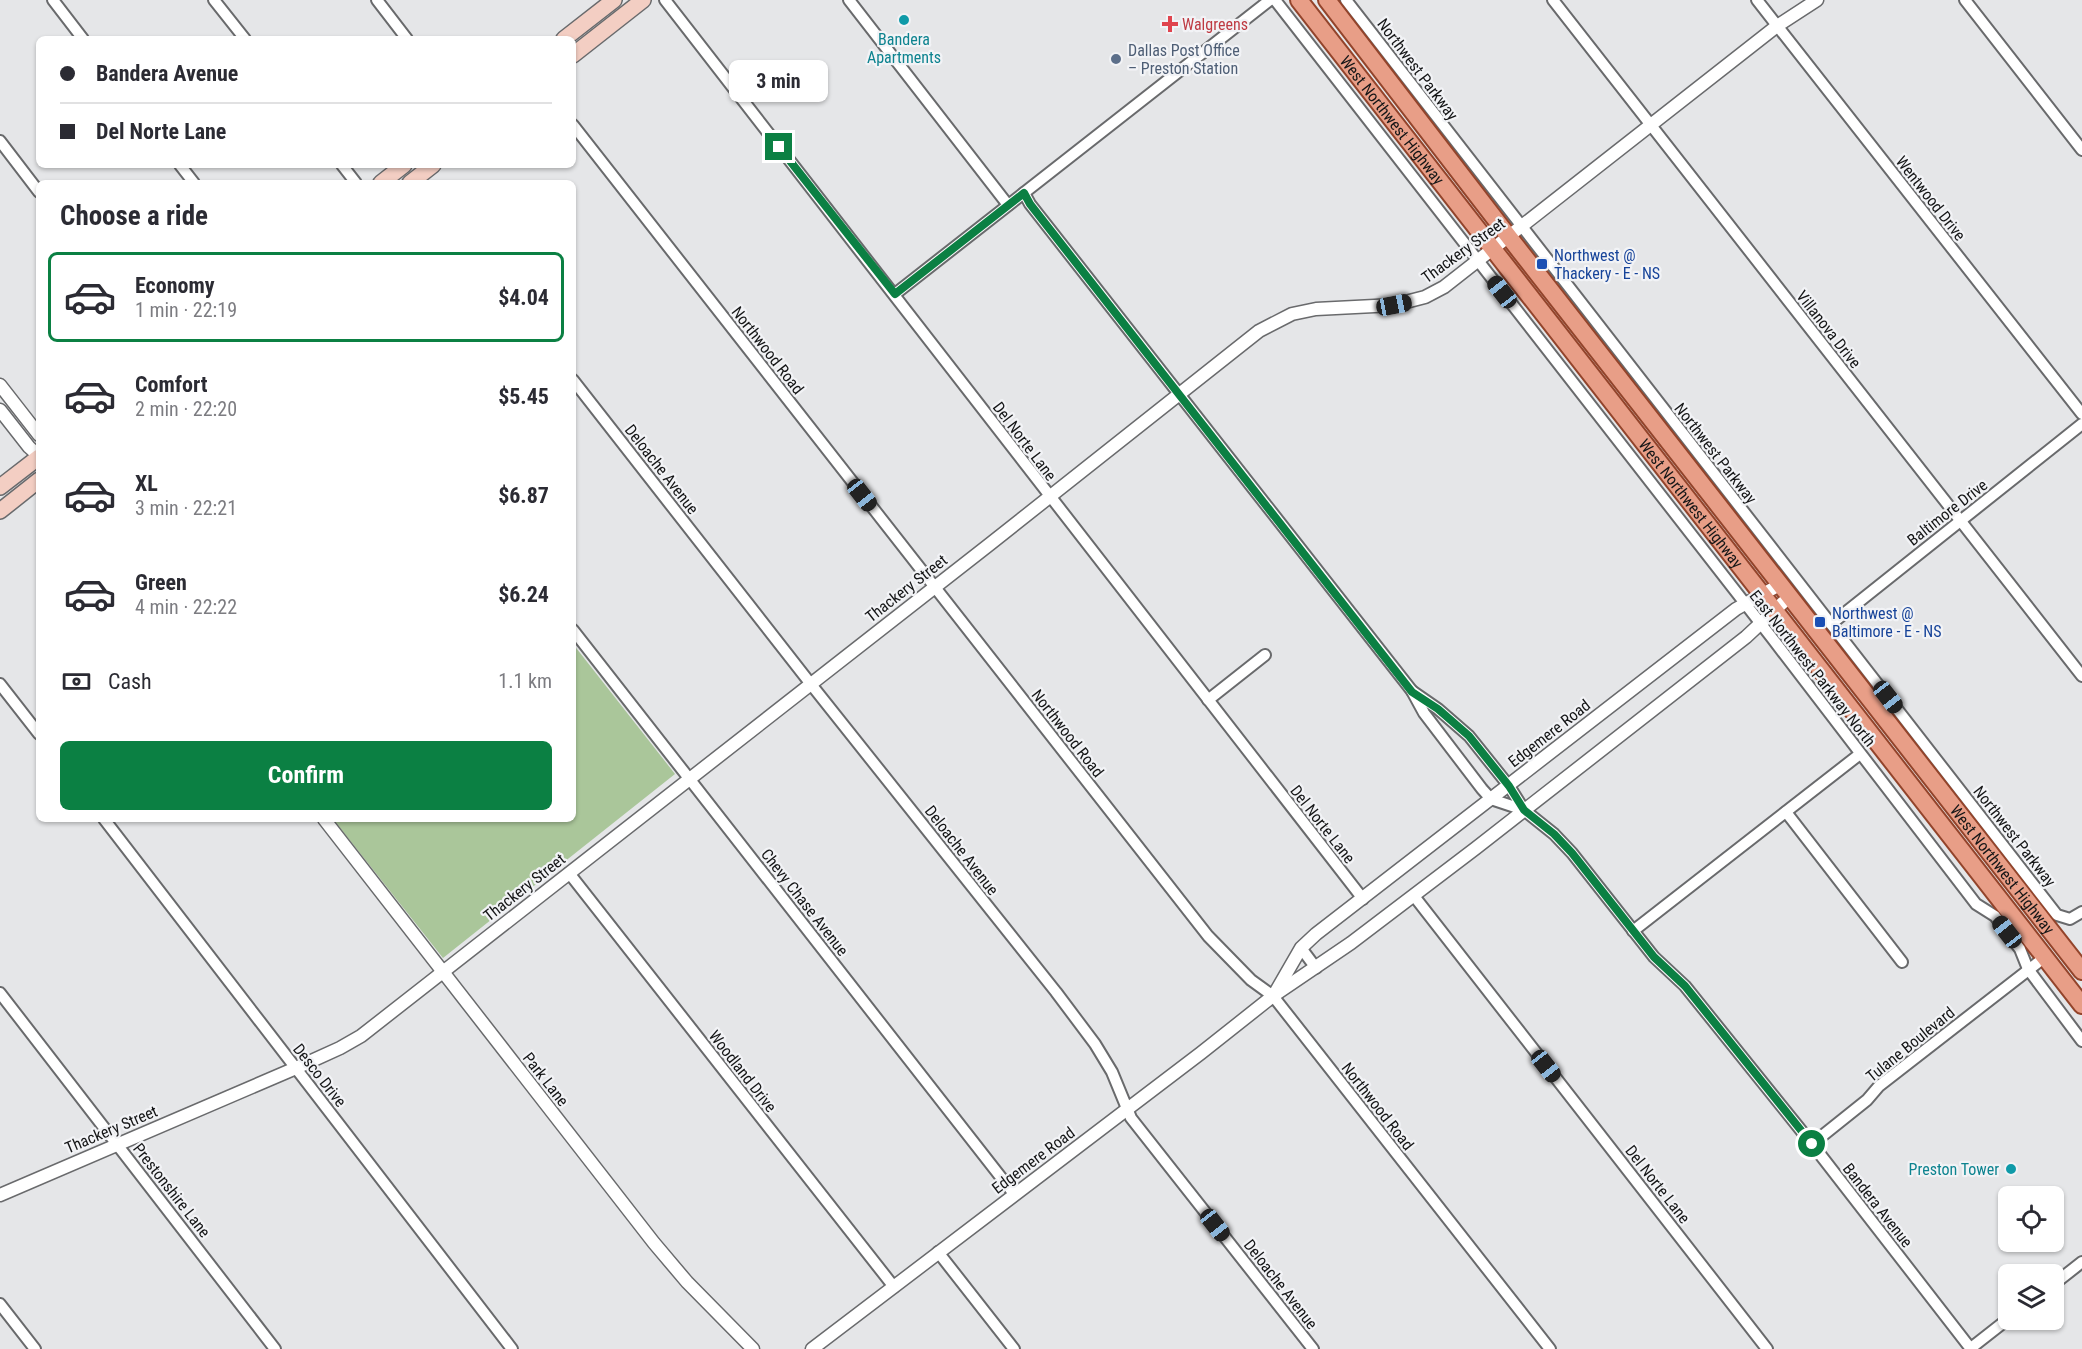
<!DOCTYPE html>
<meta charset="utf-8">
<style>
body{margin:0;font-family:"Roboto Condensed",sans-serif;background:#f7f7f7;color:#2b2b33;height:100vh;display:flex;flex-direction:column;font-size:22px;white-space:nowrap}
*{box-sizing:border-box;margin:0}
p{font-size:20px;color:#7c7c81}
.icon{flex:none;width:33px;height:33px;fill:none;stroke:currentColor;stroke-width:2;stroke-linecap:round;stroke-linejoin:round}
.map{position:relative;flex:1;overflow:hidden}
.drawer{position:absolute;left:36px;top:180px;width:540px;height:642px;display:flex;flex-direction:column;background:#fff;border-radius:9px;box-shadow:0 2px 4px #0004}
.drawer>*{flex:none}
.banner{position:absolute;left:36px;top:36px;width:540px;height:132px;border-radius:9px;box-shadow:0 2px 4px #0004;display:grid;align-content:center;height:132px;padding:0 24px;background:#fff}
.buttons{position:absolute;left:1998px;top:1186px;display:grid;gap:12px}
.buttons a{display:grid;place-items:center;width:66px;height:66px;border-radius:9px;background:#fff;box-shadow:0 2px 4px #0004;font-size:30px}
.end{position:absolute;width:27px;height:27px;margin:-14px;border:8px solid #0b8043;background:#fff;box-shadow:0 0 0 3px #fff}
.from{border-radius:50%}
.bubble{position:absolute;height:42px;border-radius:9px;background:#fff;box-shadow:0 2px 4px #0004;font-size:20px;font-weight:700;line-height:42px;text-align:center}
.car{position:absolute;width:18px;height:36px;margin:-18px -9px;border-radius:8px;box-shadow:0 0 4px 2px #0007;background:linear-gradient(#222 24%,#8ab4d8 0 40%,#222 0 76%,#8ab4d8 0 86%,#222 0)}
.banner b{display:flex;align-items:center;gap:21px;height:57px;font-size:22px}
.banner b+b{border-top:2px solid #e1e1e2}
.banner i{width:15px;height:15px;background:#2b2b33}
ul{padding:0;list-style:none}
li{display:flex;align-items:center;gap:18px;height:90px;margin:0 12px 9px;padding:0 12px;border:3px solid transparent;border-radius:9px}
li div{flex:1}
li b{display:block;font-size:22px}
li em{font-style:normal;font-weight:700}
li.on{border-color:#0b8043}
li>.icon{width:54px;height:54px;stroke-width:1.5}
h2{padding:0 24px;font-size:27px;line-height:72px}
.pay{display:flex;align-items:center;gap:15px;height:66px;padding:0 24px;font-size:22px}
.pay p{margin-inline-start:auto}
.button{display:flex;gap:12px;margin-top:auto;padding:12px 24px}
.button a{flex:1;height:69px;border-radius:9px;background:#0b8043;color:#fff;font-size:24px;font-weight:700;line-height:69px;text-align:center}
.map>svg:first-child{display:block}
.green{fill:#aac69a}
.lines{fill:none;stroke-linecap:round;stroke-linejoin:round}
.minor-casing{stroke:#696a6c;stroke-width:14}
.tertiary-casing{stroke:#696a6c;stroke-width:15}
.secondary-casing{stroke:#696a6c;stroke-width:18}
.primary-casing{stroke:#93442b;stroke-width:20}
.minor{stroke:#fff;stroke-width:10}
.tertiary{stroke:#fff;stroke-width:12}
.secondary{stroke:#f3cec3;stroke-width:15}
.primary{stroke:#e89e87;stroke-width:16}
.route{stroke:#0b8043;stroke-width:8}
.culture-dot{fill:#0f9aa8;stroke:#f2f3f6;stroke-width:2}
.health-dot{fill:#e0444e;stroke:#f2f3f6;stroke-width:2}
.service-dot{fill:#5c6f8a;stroke:#f2f3f6;stroke-width:2}
.transit-dot{fill:#1a4fb4;stroke:#f2f3f6;stroke-width:2}
.labels{text-anchor:middle;stroke-width:4.5;stroke-linejoin:round;paint-order:stroke}
.health-label{font-size:16px;fill:#be3a42;stroke:#f2f3f6;text-anchor:start}
.culture-label{font-size:16px;fill:#0d838f;stroke:#f2f3f6}
.service-label{font-size:16px;fill:#4e5e75;stroke:#f2f3f6;text-anchor:start}
.street-label{font-size:16px;fill:#141516;stroke:#f2f3f6}
.transit-label{font-size:16px;fill:#164399;stroke:#f2f3f6;text-anchor:start}
</style>
<div class="map">
<svg width="2082" height="1349" viewBox="0 0 2082 1349">
<rect width="100%" height="100%" fill="#e5e6e8"/>
<path class="green" d="M573 644 675 774 443 958 333 819H573Z"/>
<g class="lines">
<defs>
<g id="minor">
<path d="M53 0 83 39"/>
<path d="M214 0 245 39"/>
<path d="M377 0 407 39"/>
<path d="M665 0 1363 899"/>
<path d="M849 0 1008 205"/>
<path d="M1275 0 1772 638 1976 904 1995 916 2020 949 2028 969 2082 1041"/>
<path d="M1346 0C1581 307 1821 610 2057 915L2070 919 2082 912"/>
<path d="M1553 0 2082 676"/>
<path d="M1757 0 2082 414"/>
<path d="M1965 0 2082 150"/>
<path d="M573 125 1208 936 1251 980 1273 996 1550 1349"/>
<path d="M0 141 39 192"/>
<path d="M180 165 194 183"/>
<path d="M342 165 356 183"/>
<path d="M1024 193 1030 204 1412 691 1424 713 1482 789 1491 799 1524 810"/>
<path d="M895 294 1270 0"/>
<path d="M573 380 810 683 1056 992 1095 1044 1112 1072 1131 1118 1313 1349"/>
<path d="M1831 624 2082 424"/>
<path d="M573 630 1014 1194"/>
<path d="M0 684 39 734"/>
<path d="M1412 691 1438 709 1469 736 1509 786 1524 810 1554 834 1572 853 1654 957 1685 986 1812 1144 1971 1349"/>
<path d="M1208 700 1265 655"/>
<path d="M1786 812 1902 962"/>
<path d="M104 819 512 1349"/>
<path d="M569 873 894 1287"/>
<path d="M1414 896 1767 1349"/>
<path d="M1633 931 1860 754"/>
<path d="M1301 948 1316 968"/>
<path d="M0 993 275 1349"/>
<path d="M1812 1144 1867 1100 1879 1086 2045 957"/>
<path d="M938 1252 1014 1349"/>
<path d="M2054 1284 2082 1262"/>
<path d="M0 1304 35 1349"/>
<path d="M1971 1348 2008 1319"/>
</g>
<g id="tertiary">
<path d="M0 385 39 435"/>
<path d="M0 410 29 447 39 456"/>
<path d="M324 819 654 1243 687 1282 753 1349"/>
<path d="M1275 993 1301 948 1316 934 1736 609 1781 584"/>
<path d="M0 1195 296 1068 340 1048 361 1036 990 544 1259 331 1292 314 1316 309 1394 305 1425 297 1444 287 1777 26 1817 0"/>
<path d="M812 1349 1201 1053 1273 996 1351 943 1476 848 1746 637 1790 596"/>
</g>
<g id="secondary">
<path d="M564 39 614 0"/>
<path d="M573 55 643 0"/>
<path d="M381 183 404 165"/>
<path d="M410 183 433 165"/>
<path d="M0 487 39 457"/>
<path d="M0 511 39 480"/>
</g>
<g id="primary">
<path id="s1" d="M1299 0 2082 1005"/>
<path id="s2" d="M1327 0 1509 237 2082 971"/>
</g>
</defs>
<use href="#minor" class="minor-casing"/>
<use href="#tertiary" class="tertiary-casing"/>
<use href="#secondary" class="secondary-casing"/>
<use href="#primary" class="primary-casing"/>
<use href="#minor" class="minor"/>
<use href="#tertiary" class="tertiary"/>
<use href="#secondary" class="secondary"/>
<use href="#primary" class="primary"/>
</g>
<g class="lines">
<path class="route" d="M779 147 895 294 1024 193 1030 204 1412 692 1438 709 1469 736 1509 786 1524 810 1554 834 1572 853 1654 957 1685 986 1812 1144"/>
</g>
<g class="culture-dot">
<circle cx="904" cy="20" r="6"/>
<circle cx="2011" cy="1169" r="6"/>
</g>
<path class="health-dot" d="M1167 15h6v6h6v6h-6v6h-6v-6h-6v-6h6z"/>
<circle class="service-dot" cx="1116" cy="59" r="6"/>
<g class="transit-dot">
<rect x="1536" y="258" width="12" height="12" rx="3"/>
<rect x="1814" y="616" width="12" height="12" rx="3"/>
</g>
<g class="labels">
<g class="health-label">
<text x="1182" y="30">Walgreens</text>
</g>
<g class="culture-label">
<text x="904" y="45">Bandera<tspan x="904" dy="18">Apartments</tspan></text>
<text x="1999" y="1175" text-anchor="end">Preston Tower</text>
</g>
<g class="service-label">
<text x="1128" y="56">Dallas Post Office<tspan x="1128" dy="18">– Preston Station</tspan></text>
</g>
<g class="street-label">
<text transform="translate(1418 69) rotate(53)" y="6">Northwest Parkway</text>
<text dy="6" stroke="none"><textPath href="#s1" startOffset="152">West Northwest Highway</textPath></text>
<text transform="translate(1931 198) rotate(52)" y="6">Wentwood Drive</text>
<text transform="translate(1463 250) rotate(-36)" y="6">Thackery Street</text>
<text transform="translate(1829 329) rotate(52)" y="6">Villanova Drive</text>
<text transform="translate(768 350) rotate(52)" y="6">Northwood Road</text>
<text transform="translate(1025 441) rotate(53)" y="6">Del Norte Lane</text>
<text transform="translate(1716 453) rotate(52)" y="6">Northwest Parkway</text>
<text transform="translate(662 469) rotate(52)" y="6">Deloache Avenue</text>
<text dy="6" stroke="none"><textPath href="#s1" startOffset="638">West Northwest Highway</textPath></text>
<text transform="translate(1947 512) rotate(-38)" y="6">Baltimore Drive</text>
<text transform="translate(906 588) rotate(-38)" y="6">Thackery Street</text>
<text transform="translate(1813 668) rotate(52)" y="6">East Northwest Parkway North</text>
<text transform="translate(1068 733) rotate(52)" y="6">Northwood Road</text>
<text transform="translate(1549 733) rotate(-38)" y="6">Edgemere Road</text>
<text transform="translate(1323 824) rotate(52)" y="6">Del Norte Lane</text>
<text transform="translate(2015 836) rotate(52)" y="6">Northwest Parkway</text>
<text transform="translate(962 850) rotate(52)" y="6">Deloache Avenue</text>
<text dy="6" stroke="none"><textPath href="#s2" startOffset="1101">West Northwest Highway</textPath></text>
<text transform="translate(524 887) rotate(-38)" y="6">Thackery Street</text>
<text transform="translate(805 902) rotate(52)" y="6">Chevy Chase Avenue</text>
<text transform="translate(1910 1044) rotate(-39)" y="6">Tulane Boulevard</text>
<text transform="translate(743 1071) rotate(52)" y="6">Woodland Drive</text>
<text transform="translate(320 1075) rotate(52)" y="6">Desco Drive</text>
<text transform="translate(546 1079) rotate(52)" y="6">Park Lane</text>
<text transform="translate(1378 1106) rotate(52)" y="6">Northwood Road</text>
<text transform="translate(111 1129) rotate(-23)" y="6">Thackery Street</text>
<text transform="translate(1033 1160) rotate(-37)" y="6">Edgemere Road</text>
<text transform="translate(1658 1184) rotate(52)" y="6">Del Norte Lane</text>
<text transform="translate(172 1190) rotate(52)" y="6">Prestonshire Lane</text>
<text transform="translate(1878 1205) rotate(52)" y="6">Bandera Avenue</text>
<text transform="translate(1281 1284) rotate(52)" y="6">Deloache Avenue</text>
</g>
<g class="transit-label">
<text x="1554" y="261">Northwest @<tspan x="1554" dy="18">Thackery - E - NS</tspan></text>
<text x="1832" y="619">Northwest @<tspan x="1832" dy="18">Baltimore - E - NS</tspan></text>
</g>
</g>
</svg>
<div class="buttons">
<a><svg class="icon" aria-label="locate" viewBox="0 0 24 24"><circle cx="12" cy="12" r="6"/><path d="M12 2v4M12 18v4M2 12h4M18 12h4"/></svg></a>
<a><svg class="icon" aria-label="layers" viewBox="0 0 24 24"><path d="M12 4l9 5-9 5-9-5zM3 14l9 5 9-5"/></svg></a>
</div>
<i class="end from" style="left:1812px;top:1144px"></i>
<i class="end" style="left:779px;top:147px"></i>
<div class="bubble" style="left:729px;top:60px;width:99px">3 min</div>
<i class="car" style="left:1502px;top:292px;rotate:322deg"></i>
<i class="car" style="left:1394px;top:305px;rotate:79deg"></i>
<i class="car" style="left:862px;top:495px;rotate:142deg"></i>
<i class="car" style="left:1888px;top:697px;rotate:142deg"></i>
<i class="car" style="left:2007px;top:932px;rotate:322deg"></i>
<i class="car" style="left:1546px;top:1066px;rotate:142deg"></i>
<i class="car" style="left:1215px;top:1225px;rotate:142deg"></i>
<div class="banner">
<b><i class="from"></i>Bandera Avenue</b>
<b><i></i>Del Norte Lane</b>
</div>
<section class="drawer">
<h2>Choose a ride</h2>
<ul>
<li class="on"><svg class="icon" aria-label="car" viewBox="0 0 24 24"><path d="M5 17H2v-5l4-1 3-4h7l3 4 3 1v5h-3M9 17h6M6 11h13"/><circle cx="7" cy="17" r="2"/><circle cx="17" cy="17" r="2"/></svg><div><b>Economy</b><p>1 min · 22:19</p></div><em>$4.04</em></li>
<li><svg class="icon" aria-label="car" viewBox="0 0 24 24"><path d="M5 17H2v-5l4-1 3-4h7l3 4 3 1v5h-3M9 17h6M6 11h13"/><circle cx="7" cy="17" r="2"/><circle cx="17" cy="17" r="2"/></svg><div><b>Comfort</b><p>2 min · 22:20</p></div><em>$5.45</em></li>
<li><svg class="icon" aria-label="car" viewBox="0 0 24 24"><path d="M5 17H2v-5l4-1 3-4h7l3 4 3 1v5h-3M9 17h6M6 11h13"/><circle cx="7" cy="17" r="2"/><circle cx="17" cy="17" r="2"/></svg><div><b>XL</b><p>3 min · 22:21</p></div><em>$6.87</em></li>
<li><svg class="icon" aria-label="car" viewBox="0 0 24 24"><path d="M5 17H2v-5l4-1 3-4h7l3 4 3 1v5h-3M9 17h6M6 11h13"/><circle cx="7" cy="17" r="2"/><circle cx="17" cy="17" r="2"/></svg><div><b>Green</b><p>4 min · 22:22</p></div><em>$6.24</em></li>
</ul>
<div class="pay"><svg class="icon" aria-label="cash" viewBox="0 0 24 24"><path d="M3 7h18v10H3z"/><circle cx="12" cy="12" r="2"/></svg>Cash<p>1.1 km</p></div>
<div class="button"><a>Confirm</a></div>
</section>
</div>
